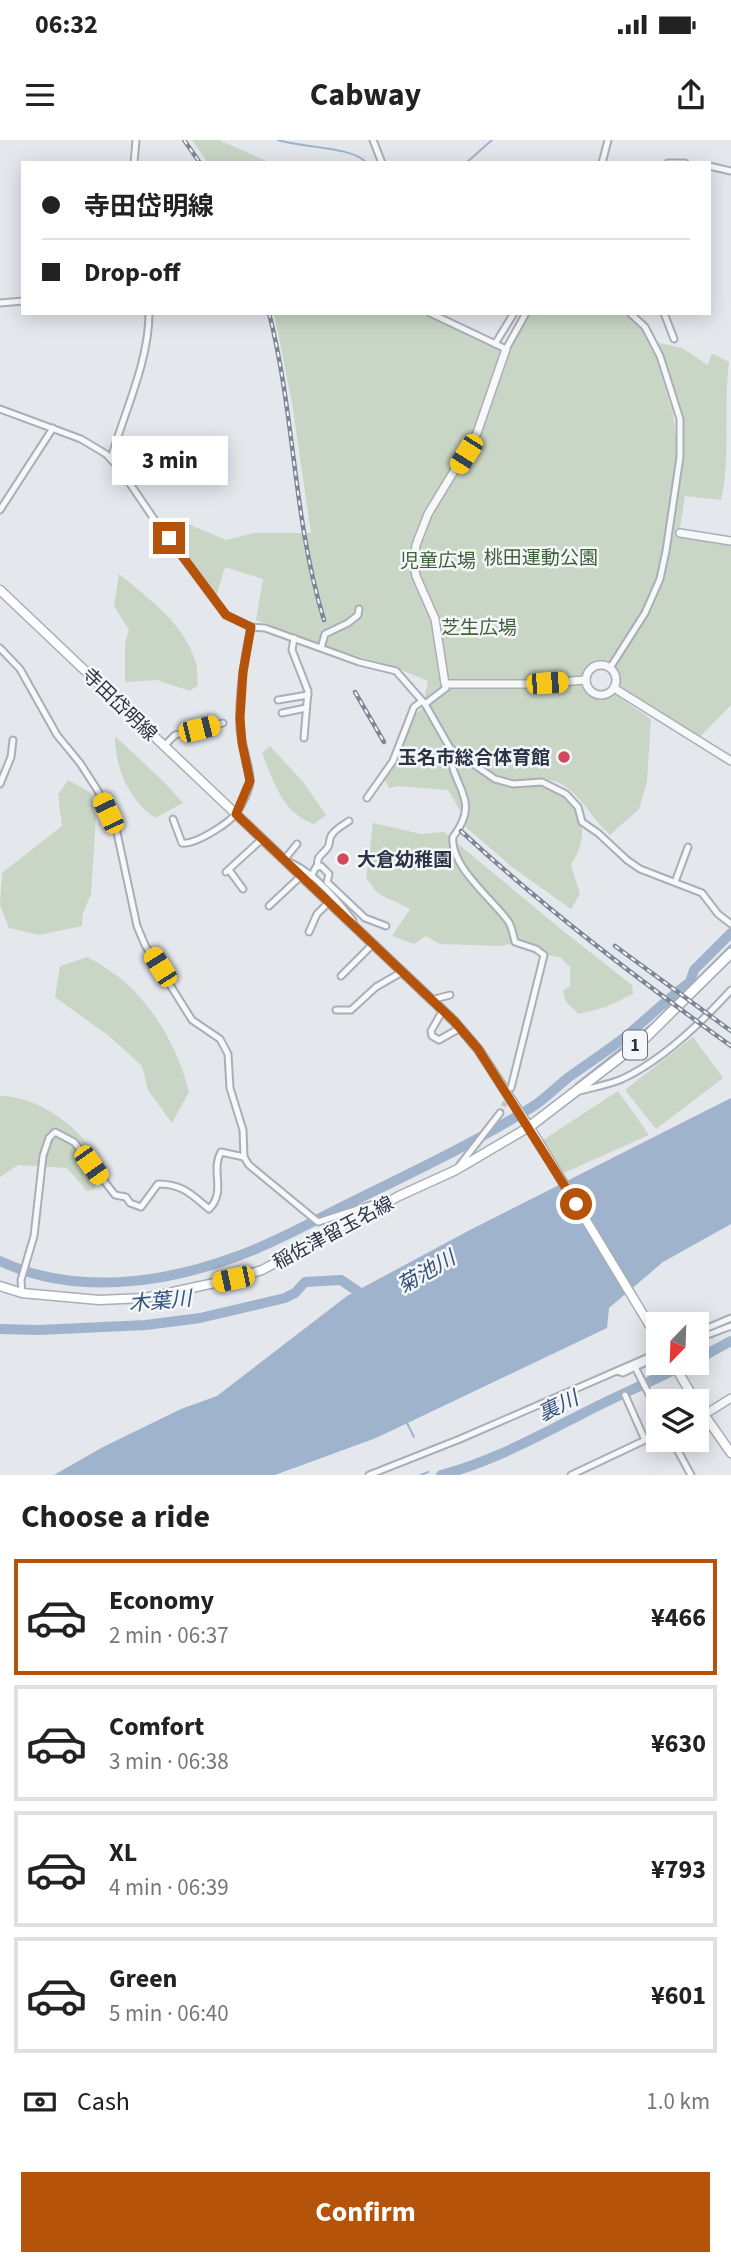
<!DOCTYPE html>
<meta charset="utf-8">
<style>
body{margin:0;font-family:"Source Sans 3","Noto Sans JP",sans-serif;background:#f2f2f2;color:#222;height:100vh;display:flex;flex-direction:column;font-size:26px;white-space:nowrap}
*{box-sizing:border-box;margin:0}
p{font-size:23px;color:#767676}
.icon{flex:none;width:38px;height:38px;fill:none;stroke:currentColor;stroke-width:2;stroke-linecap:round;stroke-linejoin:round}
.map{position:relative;height:1335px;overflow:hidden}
.sheet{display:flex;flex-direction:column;background:#fff;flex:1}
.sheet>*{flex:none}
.top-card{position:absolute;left:21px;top:21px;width:690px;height:154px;border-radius:0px;box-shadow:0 4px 18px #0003;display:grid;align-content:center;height:154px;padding:0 21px;background:#fff}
.needle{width:46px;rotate:203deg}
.controls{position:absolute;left:646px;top:1172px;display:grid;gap:14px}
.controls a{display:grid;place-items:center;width:63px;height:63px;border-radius:0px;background:#fff;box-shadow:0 4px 18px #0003;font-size:35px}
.end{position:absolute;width:32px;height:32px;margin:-16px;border:9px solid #b45309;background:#fff;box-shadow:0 0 0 4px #fff}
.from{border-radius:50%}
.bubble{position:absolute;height:49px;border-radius:0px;background:#fff;box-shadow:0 4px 18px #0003;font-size:23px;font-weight:700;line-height:49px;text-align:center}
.car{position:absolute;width:21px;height:42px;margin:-21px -10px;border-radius:9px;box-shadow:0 0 5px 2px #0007;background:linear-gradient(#f5c518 24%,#345 0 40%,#f5c518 0 76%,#345 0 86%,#f5c518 0)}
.top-card b{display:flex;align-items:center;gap:24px;height:66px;font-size:26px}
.top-card b+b{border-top:2px solid #e0e0e0}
.top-card i{width:18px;height:18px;background:#222}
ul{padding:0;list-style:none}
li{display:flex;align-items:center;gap:21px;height:116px;margin:0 14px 10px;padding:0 7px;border:4px solid #e0e0e0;border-radius:0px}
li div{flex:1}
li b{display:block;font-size:26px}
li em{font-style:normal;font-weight:700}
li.selected{border-color:#b45309}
li>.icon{width:63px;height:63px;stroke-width:1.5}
h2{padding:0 21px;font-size:32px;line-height:84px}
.pay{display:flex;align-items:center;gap:18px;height:77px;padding:0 21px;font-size:26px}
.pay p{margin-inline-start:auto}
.button{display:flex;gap:14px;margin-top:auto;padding:14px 21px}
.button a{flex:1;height:80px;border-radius:0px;background:#b45309;color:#fff;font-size:28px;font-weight:700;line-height:80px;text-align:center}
.status{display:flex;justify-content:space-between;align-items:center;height:49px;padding:0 35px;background:#fff;direction:ltr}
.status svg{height:19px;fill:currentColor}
header{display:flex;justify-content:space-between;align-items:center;height:91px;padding:0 21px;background:#fff;font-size:32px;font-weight:700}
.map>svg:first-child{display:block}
.green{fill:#c9d6c5;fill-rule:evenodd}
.water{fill:#9fb4cc}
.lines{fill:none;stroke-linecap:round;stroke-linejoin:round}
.stream{stroke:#9fb4cc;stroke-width:2}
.river{stroke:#9fb4cc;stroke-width:10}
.minor-tunnel{stroke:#bfc3cb;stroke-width:5;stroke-dasharray:5 2.5;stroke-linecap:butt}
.minor-casing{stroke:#a9aeb7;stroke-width:9}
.tertiary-casing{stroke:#a9aeb7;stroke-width:10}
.secondary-casing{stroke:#a9aeb7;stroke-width:11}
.primary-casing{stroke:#a3abb8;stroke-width:12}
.minor{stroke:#f7f8fa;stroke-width:5}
.tertiary{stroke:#f7f8fa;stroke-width:7}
.secondary{stroke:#fff;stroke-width:8}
.primary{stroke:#fff;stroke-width:9}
.rail-casing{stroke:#7d8696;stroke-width:4.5}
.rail{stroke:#f4f6f9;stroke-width:2;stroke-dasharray:5;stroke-linecap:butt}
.route{stroke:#b45309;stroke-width:9}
.poi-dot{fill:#d1495b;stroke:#f4f6f9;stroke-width:2.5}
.labels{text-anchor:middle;stroke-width:5;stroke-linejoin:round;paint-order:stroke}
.shield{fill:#f4f6f9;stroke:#676e7b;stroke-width:2}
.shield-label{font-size:18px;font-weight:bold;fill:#2b3445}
.park-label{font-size:19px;fill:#3f6138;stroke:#f4f6f9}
.street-label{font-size:19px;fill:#2b3445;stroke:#f4f6f9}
.poi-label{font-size:19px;font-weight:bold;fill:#2b3445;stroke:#f4f6f9;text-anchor:end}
.water-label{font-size:21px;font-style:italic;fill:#34527a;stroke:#f4f6f9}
</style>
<div class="status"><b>06:32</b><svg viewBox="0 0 49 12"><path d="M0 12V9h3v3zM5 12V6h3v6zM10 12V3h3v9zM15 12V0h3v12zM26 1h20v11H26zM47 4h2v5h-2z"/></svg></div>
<header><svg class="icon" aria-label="menu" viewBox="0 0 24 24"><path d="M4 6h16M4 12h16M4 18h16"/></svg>Cabway<svg class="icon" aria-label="share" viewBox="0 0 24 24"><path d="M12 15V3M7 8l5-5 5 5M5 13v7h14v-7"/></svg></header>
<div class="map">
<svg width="731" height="1335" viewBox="0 0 731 1335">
<rect width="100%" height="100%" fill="#e4e7ec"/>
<g class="green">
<path d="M192 0H219L271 23H208Z"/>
<path d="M274 173H430L505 208 527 173H630L636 178 651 201 682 208 708 225 711 215 714 214 729 222C723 268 731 315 721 360L685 356 679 394 731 405V565L697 600 616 549 618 537 610 524 599 521 588 525C574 546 593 566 613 553L651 579 647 641 639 669 610 695C580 667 571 628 521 642 528 642 537 640 543 642 571 650 588 677 580 705 579 712 574 719 571 725L580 754 571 769 512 727 460 682 461 672 448 650 398 646 389 648 383 638 392 631 408 594 413 577 422 568 428 541 394 527 330 508 256 480 263 439 225 427 214 463 165 399 186 383 226 400 254 393H311L292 263ZM652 205 663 228 680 279 675 353 677 308 673 274Z"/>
<path d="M119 434C148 458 185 484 196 523 198 530 197 538 198 545L190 551 157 540 125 542V503L129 490 114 466Z"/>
<path d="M115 596 164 642 183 663 155 678C129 660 115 628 115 596Z"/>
<path d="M270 606 304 643 326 675 314 684C282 673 274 642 262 613Z"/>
<path d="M68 640 91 653 96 676 91 754 83 773 82 786 39 795 9 788 0 765 2 733 62 686 58 655Z"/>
<path d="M373 683 421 694 444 692 562 790 632 845 633 854 606 867 579 874 566 862 563 851 570 846V827L560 817 544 815 516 802 503 806 440 804 426 796 414 804 392 796 410 769C402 764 383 757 378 753 372 748 373 744 366 740Z"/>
<path d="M88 817C101 825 117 834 128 845 158 873 179 912 189 952L172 983 148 950 142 926 109 896 55 857 60 826Z"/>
<path d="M693 897 723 938 656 989 625 950Z"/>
<path d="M618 951 649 995 564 1033 543 1000Z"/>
<path d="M0 956C39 956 82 988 100 1023L95 1049 87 1051 67 1028 18 1025 0 1037Z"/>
</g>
<path class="water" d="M731 958V1084L663 1122 609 1168 607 1188 376 1298 275 1335H54L103 1307 181 1269 217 1256 347 1156 468 1091Z"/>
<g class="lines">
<g class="stream">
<path d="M278 0C302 8 352 6 367 23"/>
<path d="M466 23 492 0"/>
<path d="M576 944 653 883 731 805"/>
<path d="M407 1283 414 1297"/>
<path d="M421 1335 428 1332"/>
</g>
<g class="river">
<path d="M0 1121C74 1156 163 1144 238 1116 280 1101 318 1078 358 1059 417 1030 476 1002 532 967 545 959 556 947 569 937 587 924 607 911 625 897 647 879 667 859 690 842L694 830 731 793"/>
<path d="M0 1189 39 1190 146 1185 200 1178 285 1158 295 1153 305 1142 341 1140 366 1157"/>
<path d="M696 1220 731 1201"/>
<path d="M441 1335C491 1322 534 1298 580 1275 615 1256 652 1242 687 1223"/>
</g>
<path class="minor-tunnel" d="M500 973 509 955"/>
<defs>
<g id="minor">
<path d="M373 0 382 23"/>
<path d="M134 23 136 0"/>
<path d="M602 23 608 0"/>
<path d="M668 23H685"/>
<path d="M709 26 731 31"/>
<path d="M0 163 23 161"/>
<path d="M430 173 506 209 526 173"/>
<path d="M664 173 674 199"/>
<path d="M495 204 514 173"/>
<path d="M0 269 81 299 106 314 120 329 154 379 226 475 251 487 265 488 359 522 396 531 425 564 450 608 495 639 513 644 542 642 566 654 578 667 582 682 598 693 627 720 640 729 702 753 718 774 731 784"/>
<path d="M111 319C124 272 149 222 149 173"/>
<path d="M0 370 53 288"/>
<path d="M294 498 292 510 308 551 304 598"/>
<path d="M0 508 20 529 57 595 80 623 98 651 116 688 137 786 145 805 192 880 220 899 228 914 230 948 243 990 244 1017 249 1025 318 1082 386 1060"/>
<path d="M321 508 325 494 348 483 358 475 359 469"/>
<path d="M610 528 645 473 660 439 666 411 680 317V279L660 216 645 187 630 173"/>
<path d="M278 560 308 555"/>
<path d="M425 564 446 548 445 544"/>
<path d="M282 573 306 568"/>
<path d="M164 606 175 595 223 583"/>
<path d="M450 608C450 648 483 658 453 697 449 725 493 760 508 781 512 786 513 795 515 802L536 809 544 815 511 948"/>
<path d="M0 644 11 617 13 600"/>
<path d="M367 658 393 621 414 567 422 561"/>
<path d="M173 679 182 703C195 705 230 683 237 672 242 665 249 651 250 642 251 628 241 605 240 589 238 556 244 520 251 487"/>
<path d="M297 704 284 720C311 729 336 758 353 781"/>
<path d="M318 727C316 715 322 716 328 707 330 704 329 699 331 696 335 689 343 685 349 681"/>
<path d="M229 730 243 749"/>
<path d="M226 732 262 699"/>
<path d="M311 737 316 727 321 726 329 734 327 742 365 778 386 786"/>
<path d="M675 742 688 707"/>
<path d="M269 766 301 736"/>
<path d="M309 792 317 774 329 762"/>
<path d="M341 836 373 804"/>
<path d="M431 860 450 855"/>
<path d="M336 870H351L376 847 402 832"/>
<path d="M443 870 431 891 432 896 439 900 460 888"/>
<path d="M580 951C594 947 608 945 622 939 663 920 701 883 731 850"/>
<path d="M459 1026 500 973"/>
<path d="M22 1153 21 1140 34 1096 43 1016 49 998 55 992 74 1002 115 1055 126 1057 130 1063 141 1067 158 1044C182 1044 191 1054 209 1069 227 1051 210 1031 221 1012L244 1017"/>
<path d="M696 1193 731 1178"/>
<path d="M696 1196 710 1194 731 1186"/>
<path d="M635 1227 656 1218 657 1213"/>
<path d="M617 1231 623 1233 635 1227 658 1272"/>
<path d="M625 1255 645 1300"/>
<path d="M672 1300 691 1335"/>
<path d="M369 1335 460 1299 658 1213"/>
<path d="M571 1335 658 1294"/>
</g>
<g id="tertiary">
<path d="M506 209 477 293 428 374 416 405 414 423 416 436 435 479 445 544H528L586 540"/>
<path d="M680 393 731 401"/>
<circle cx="601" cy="540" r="15"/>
<path d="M614 548 731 621"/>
<path d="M704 1275 731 1258"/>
</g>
<g id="secondary">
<path d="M0 450 454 881 478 909 535 996 658 1199"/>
<path d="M0 1146 22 1153 99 1160 145 1158 233 1139 262 1130 399 1056 456 1030 529 987"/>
<path d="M673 1223 696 1262"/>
<path d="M696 1263 731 1313"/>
</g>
<path id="primary" d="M529 987 645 898 731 813"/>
</defs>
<use href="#minor" class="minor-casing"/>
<use href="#tertiary" class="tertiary-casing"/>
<use href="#secondary" class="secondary-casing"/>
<use href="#primary" class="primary-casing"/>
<use href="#minor" class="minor"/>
<use href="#tertiary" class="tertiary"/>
<use href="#secondary" class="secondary"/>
<use href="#primary" class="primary"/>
<defs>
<g id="rail">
<path d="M184 0 200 23"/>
<path d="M269 173C295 274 293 380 324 480"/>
<path d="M355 552 384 602"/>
<path d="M461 691C545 769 638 839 731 906"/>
<path d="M615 806 731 891"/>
</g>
</defs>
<use href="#rail" class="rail-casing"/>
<use href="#rail" class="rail"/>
</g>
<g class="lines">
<path class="route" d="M169 398 226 475 251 487 243 532 240 578 242 603 250 641 236 674 454 881 478 909 576 1064"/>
</g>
<g class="poi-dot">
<circle cx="564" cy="617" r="7"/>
<circle cx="343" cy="719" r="7"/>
</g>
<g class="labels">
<rect class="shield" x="623" y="890.5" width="24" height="29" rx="5"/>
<g class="shield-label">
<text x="635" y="911">1</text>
</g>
<g class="park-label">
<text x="541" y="424">桃田運動公園</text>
<text x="438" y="427">児童広場</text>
<text x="479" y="494">芝生広場</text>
</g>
<g class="street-label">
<text transform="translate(120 564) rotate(44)" y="7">寺田岱明線</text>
<text transform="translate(333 1092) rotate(-28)" y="7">稲佐津留玉名線</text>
</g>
<g class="poi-label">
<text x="550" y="624">玉名市総合体育館</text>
<text x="357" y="726" text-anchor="start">大倉幼稚園</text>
</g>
<g class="water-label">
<text transform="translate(426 1132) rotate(-30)" y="7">菊池川</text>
<text transform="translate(160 1161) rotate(-5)" y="7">木葉川</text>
<text transform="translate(558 1266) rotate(-26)" y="7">裏川</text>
</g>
</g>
</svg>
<div class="controls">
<a><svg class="needle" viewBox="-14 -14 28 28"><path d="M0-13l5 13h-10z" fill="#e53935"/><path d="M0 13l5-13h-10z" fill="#767676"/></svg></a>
<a><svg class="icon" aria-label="layers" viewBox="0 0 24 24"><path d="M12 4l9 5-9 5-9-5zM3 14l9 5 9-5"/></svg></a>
</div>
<i class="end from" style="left:576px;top:1064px"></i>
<i class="end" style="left:169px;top:398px"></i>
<div class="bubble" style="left:112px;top:296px;width:116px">3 min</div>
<i class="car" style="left:466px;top:314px;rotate:212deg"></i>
<i class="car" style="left:547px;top:543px;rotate:86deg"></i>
<i class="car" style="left:199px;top:589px;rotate:76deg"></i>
<i class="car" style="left:108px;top:673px;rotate:335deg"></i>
<i class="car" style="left:160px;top:827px;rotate:328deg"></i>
<i class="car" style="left:91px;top:1025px;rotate:145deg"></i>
<i class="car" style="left:233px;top:1139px;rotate:258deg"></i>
<div class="top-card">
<b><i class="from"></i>寺田岱明線</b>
<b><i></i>Drop-off</b>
</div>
</div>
<section class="sheet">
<h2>Choose a ride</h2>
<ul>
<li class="selected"><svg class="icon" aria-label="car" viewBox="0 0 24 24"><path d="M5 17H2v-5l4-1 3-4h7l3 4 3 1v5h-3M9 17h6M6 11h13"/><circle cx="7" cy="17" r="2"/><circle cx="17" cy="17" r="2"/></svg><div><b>Economy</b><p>2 min · 06:37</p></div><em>¥466</em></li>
<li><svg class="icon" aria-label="car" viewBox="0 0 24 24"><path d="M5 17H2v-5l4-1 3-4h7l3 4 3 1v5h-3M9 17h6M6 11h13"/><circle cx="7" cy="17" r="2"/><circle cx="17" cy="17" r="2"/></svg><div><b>Comfort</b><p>3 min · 06:38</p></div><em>¥630</em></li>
<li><svg class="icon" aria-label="car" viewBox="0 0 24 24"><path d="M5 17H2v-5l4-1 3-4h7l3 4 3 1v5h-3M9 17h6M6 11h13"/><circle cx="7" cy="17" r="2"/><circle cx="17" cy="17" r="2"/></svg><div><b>XL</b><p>4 min · 06:39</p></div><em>¥793</em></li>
<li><svg class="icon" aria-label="car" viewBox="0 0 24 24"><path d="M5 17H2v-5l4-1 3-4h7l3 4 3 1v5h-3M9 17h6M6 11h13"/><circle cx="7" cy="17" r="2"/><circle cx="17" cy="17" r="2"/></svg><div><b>Green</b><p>5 min · 06:40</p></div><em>¥601</em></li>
</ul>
<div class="pay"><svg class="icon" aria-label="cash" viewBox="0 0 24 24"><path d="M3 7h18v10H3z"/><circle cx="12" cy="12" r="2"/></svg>Cash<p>1.0 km</p></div>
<div class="button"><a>Confirm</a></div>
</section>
